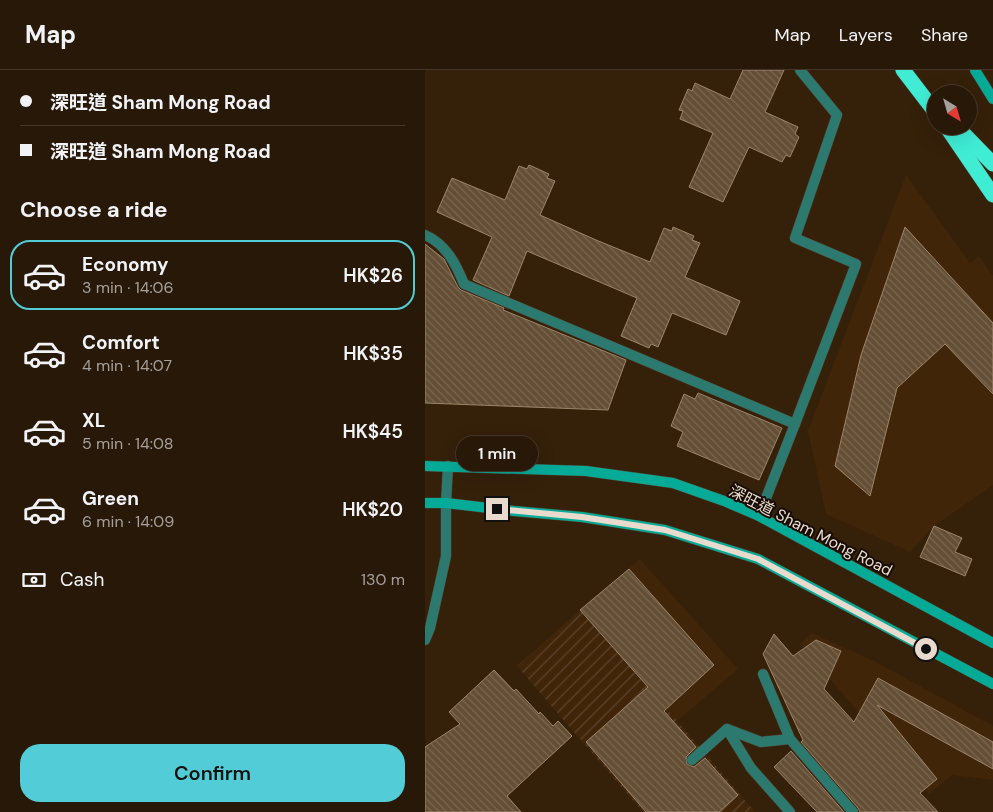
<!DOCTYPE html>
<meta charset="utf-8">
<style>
body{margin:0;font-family:"DM Sans","Noto Sans TC",sans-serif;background:#342516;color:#f1f3f6;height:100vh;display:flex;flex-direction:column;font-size:19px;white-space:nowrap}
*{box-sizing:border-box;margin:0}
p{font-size:16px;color:#a5a09c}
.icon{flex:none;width:28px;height:28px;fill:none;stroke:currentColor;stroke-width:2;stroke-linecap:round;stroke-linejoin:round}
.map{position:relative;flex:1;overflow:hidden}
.side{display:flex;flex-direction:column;background:#281808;width:425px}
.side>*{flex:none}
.guide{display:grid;align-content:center;height:110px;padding:0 20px;background:#281808}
.needle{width:32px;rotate:143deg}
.tools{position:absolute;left:502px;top:15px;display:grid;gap:10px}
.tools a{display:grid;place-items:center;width:50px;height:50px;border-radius:50%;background:#281808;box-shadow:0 5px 20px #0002,0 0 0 1px #443729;font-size:25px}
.end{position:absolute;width:22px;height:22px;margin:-11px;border:6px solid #e9dace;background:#111;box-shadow:0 0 0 2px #111}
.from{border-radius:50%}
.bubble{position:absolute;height:35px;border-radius:18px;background:#281808;box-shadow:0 5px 20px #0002,0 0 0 1px #443729;font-size:16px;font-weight:600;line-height:35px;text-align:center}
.guide b{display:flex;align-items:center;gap:18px;height:48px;font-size:19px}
.guide b+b{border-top:1px solid #443729}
.guide i{width:12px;height:12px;background:#f1f3f6}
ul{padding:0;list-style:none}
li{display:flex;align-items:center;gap:15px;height:70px;margin:0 10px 8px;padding:0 10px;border:2px solid transparent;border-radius:20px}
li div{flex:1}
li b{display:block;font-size:19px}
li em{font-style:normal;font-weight:600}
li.on{border-color:#52ccd6}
li>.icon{width:45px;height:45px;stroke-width:1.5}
h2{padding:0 20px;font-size:22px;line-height:60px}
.pay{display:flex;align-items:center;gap:12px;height:55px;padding:0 20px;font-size:19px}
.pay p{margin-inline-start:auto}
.action{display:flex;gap:10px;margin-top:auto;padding:10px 20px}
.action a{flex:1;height:58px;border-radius:20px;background:#52ccd6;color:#111;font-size:20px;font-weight:600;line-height:58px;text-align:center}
header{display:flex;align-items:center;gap:30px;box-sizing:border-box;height:70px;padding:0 25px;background:#281808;border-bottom:1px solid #443729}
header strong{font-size:24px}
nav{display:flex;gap:28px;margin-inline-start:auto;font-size:18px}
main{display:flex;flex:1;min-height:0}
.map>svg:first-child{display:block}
.built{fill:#402509}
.industrial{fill:url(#industrial-furrows)}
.building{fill:url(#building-back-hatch);stroke:#9c856a}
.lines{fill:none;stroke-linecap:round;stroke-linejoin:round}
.lane-casing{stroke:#523e29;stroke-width:11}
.street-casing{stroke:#523e29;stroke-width:11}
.secondary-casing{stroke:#523e29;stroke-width:11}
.highway-casing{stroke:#523e29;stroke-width:16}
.lane{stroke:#2c7a6f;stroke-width:10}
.street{stroke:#2c7a6f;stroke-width:10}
.secondary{stroke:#06ab98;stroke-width:10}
.highway{stroke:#40ecd4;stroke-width:15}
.route{stroke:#e9dace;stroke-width:6}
.labels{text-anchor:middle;stroke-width:4;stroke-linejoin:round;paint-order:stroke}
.street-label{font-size:16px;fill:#e9dace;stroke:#160c04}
</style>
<header>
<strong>Map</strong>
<nav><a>Map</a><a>Layers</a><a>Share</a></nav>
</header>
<main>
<section class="side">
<div class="guide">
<b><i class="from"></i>深旺道 Sham Mong Road</b>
<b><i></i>深旺道 Sham Mong Road</b>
</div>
<h2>Choose a ride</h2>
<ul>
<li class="on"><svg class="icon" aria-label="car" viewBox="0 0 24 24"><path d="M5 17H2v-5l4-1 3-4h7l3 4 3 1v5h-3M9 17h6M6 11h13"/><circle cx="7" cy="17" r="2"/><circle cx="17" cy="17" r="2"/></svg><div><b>Economy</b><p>3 min · 14:06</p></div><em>HK$26</em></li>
<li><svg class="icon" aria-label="car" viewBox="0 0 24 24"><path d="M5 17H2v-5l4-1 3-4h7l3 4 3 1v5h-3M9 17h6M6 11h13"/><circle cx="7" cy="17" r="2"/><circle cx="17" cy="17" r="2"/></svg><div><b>Comfort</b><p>4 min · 14:07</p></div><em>HK$35</em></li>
<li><svg class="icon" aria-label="car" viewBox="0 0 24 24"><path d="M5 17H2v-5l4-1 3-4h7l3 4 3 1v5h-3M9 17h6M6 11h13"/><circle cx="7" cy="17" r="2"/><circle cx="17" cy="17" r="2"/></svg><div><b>XL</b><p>5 min · 14:08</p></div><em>HK$45</em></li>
<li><svg class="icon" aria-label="car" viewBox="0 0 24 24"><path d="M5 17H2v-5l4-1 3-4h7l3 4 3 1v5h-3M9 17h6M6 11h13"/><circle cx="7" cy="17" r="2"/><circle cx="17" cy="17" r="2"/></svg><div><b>Green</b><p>6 min · 14:09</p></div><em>HK$20</em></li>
</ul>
<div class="pay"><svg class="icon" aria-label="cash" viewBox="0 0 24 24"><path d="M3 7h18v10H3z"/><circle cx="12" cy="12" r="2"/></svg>Cash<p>130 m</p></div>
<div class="action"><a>Confirm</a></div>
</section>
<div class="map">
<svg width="568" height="742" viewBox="0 0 568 742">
<defs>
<pattern id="industrial-furrows" width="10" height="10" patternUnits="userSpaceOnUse" patternTransform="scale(1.25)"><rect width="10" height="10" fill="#402509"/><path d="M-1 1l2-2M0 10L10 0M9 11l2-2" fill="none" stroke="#5c442c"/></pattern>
<pattern id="building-back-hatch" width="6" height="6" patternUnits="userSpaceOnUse" patternTransform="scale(1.25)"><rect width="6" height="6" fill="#644e35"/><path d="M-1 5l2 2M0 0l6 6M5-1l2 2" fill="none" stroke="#7a6751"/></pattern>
</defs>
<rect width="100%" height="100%" fill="#35200a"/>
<g class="built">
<path d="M481 105 545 193 554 186 568 206V415L509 456 485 482 401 444 383 361Z"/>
<path d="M215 489 313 599 252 651 155 540Z"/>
<path d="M387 563 449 591 568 656V710L527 705 504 724 375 574Z"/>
</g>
<path class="industrial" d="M155 540 242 639 330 742H218L92 596Z"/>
<g class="building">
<path d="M318 0H359L340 42 373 57 370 64 374 67 365 87 361 85 357 92 324 77 298 132 264 117 288 63 255 49 258 41 254 40 263 19 267 21 270 13 305 29Z"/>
<path d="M104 95 124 104 122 108 130 111 115 145 171 170 225 192 239 158 247 161 248 157 269 166 267 170 275 173 260 207 315 231 301 265 247 243 233 277 226 274 224 278 196 266 212 228 102 181 84 226 48 210 67 167 12 142 27 108 80 130 94 96 102 99Z"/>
<path d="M480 157 568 253V324L520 274 472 318 445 426 410 396 436 285Z"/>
<path d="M0 174 19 189 33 217 36 220 79 238 78 240 201 290 183 340 0 333Z"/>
<path d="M273 323 357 358 334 410 252 376 258 362 246 356 259 324 270 329Z"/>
<path d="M509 456 537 468 530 482 547 489 540 506 495 487Z"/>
<path d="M204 499 289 595 239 641 271 677 261 687 262 694 269 697 280 688 313 725 294 742H221L161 672 223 617 155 540Z"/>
<path d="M349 564 368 586 391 570 416 581 399 619 429 652 453 608 568 672V699L452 635 512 709 495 723 513 742H435L433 738 376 672 378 670 338 584Z"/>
<path d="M69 600 89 621 91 619 114 644 115 642 128 656 133 651 147 666 82 726 96 742H0V677L35 654 24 642Z"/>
<path d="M366 681 419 742H392L349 697Z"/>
</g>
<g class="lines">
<defs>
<g id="lane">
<path d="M370 354 431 194 370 168 412 45 375 0"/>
<path d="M338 604 365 669 428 742"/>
<path d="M267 690 302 659 336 672 365 669"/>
</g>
<g id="street">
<path d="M0 165C21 174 31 194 39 214L370 354 334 446"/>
<path d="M0 570 5 558 21 486V433L23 396"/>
<path d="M302 659 326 698 365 742"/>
</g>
<g id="secondary">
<path d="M550 0 568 29"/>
<path d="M0 396 161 401 248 413 299 431 334 446 568 573"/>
<path d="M0 433H21L89 441 157 447 240 460 333 489 568 614"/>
</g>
<g id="highway">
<path d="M478 0 511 43"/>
<path d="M521 56 568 125"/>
<path d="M531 56 568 94"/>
</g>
</defs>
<use href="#lane" class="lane-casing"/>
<use href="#street" class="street-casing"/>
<use href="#secondary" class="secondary-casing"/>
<use href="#highway" class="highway-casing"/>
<use href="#lane" class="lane"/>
<use href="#street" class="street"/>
<use href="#secondary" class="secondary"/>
<use href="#highway" class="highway"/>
</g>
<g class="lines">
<path class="route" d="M72 439 157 447 240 460 333 489 501 579"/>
</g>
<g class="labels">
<g class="street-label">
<text transform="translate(386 460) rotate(27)" y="6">深旺道 Sham Mong Road</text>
</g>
</g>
</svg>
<div class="tools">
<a><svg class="needle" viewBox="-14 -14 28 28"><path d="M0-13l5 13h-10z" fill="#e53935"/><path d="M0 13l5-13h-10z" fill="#a5a09c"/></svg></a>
</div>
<i class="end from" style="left:501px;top:579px"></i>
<i class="end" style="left:72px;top:439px"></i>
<div class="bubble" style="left:31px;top:366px;width:82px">1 min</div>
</div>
</main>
